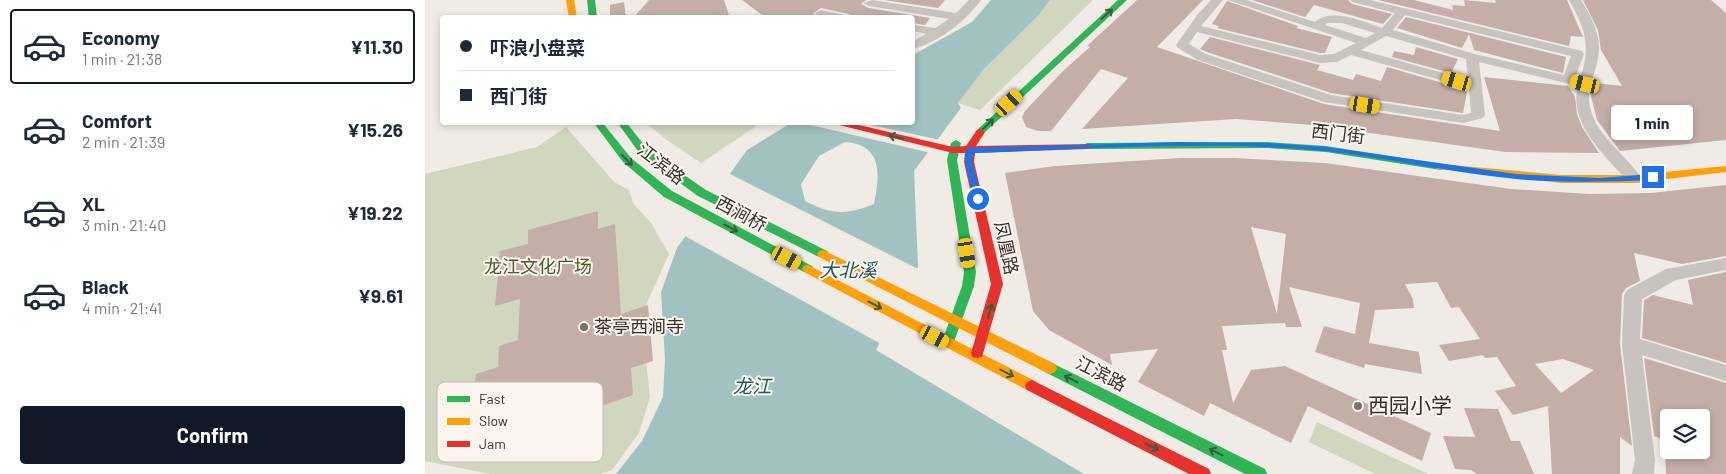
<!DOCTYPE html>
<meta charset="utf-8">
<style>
body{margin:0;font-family:Barlow,"Noto Sans SC",sans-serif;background:#f2f2f3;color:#1f2937;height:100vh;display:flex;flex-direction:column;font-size:19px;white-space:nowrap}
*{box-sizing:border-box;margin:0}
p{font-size:16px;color:#747a83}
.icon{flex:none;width:28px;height:28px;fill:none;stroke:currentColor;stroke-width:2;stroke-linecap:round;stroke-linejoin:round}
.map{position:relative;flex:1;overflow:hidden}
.panel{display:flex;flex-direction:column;background:#fff;width:425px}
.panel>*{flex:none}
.hud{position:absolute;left:15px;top:15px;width:475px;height:110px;border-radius:5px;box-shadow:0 2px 8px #0003;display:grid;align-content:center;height:110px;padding:0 20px;background:#fff}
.fabs{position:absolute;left:1235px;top:409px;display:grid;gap:10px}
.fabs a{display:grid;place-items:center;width:50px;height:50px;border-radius:5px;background:#fff;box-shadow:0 2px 8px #0003;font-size:25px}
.end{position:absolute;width:22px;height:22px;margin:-11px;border:6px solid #1a73e8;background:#fff;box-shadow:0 0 0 2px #fff}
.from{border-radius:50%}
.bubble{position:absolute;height:35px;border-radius:5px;background:#fff;box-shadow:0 2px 8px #0003;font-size:16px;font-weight:700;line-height:35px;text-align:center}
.car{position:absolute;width:15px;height:30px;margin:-15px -8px;border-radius:6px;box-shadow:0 0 4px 1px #0007;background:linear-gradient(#f5c518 24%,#345 0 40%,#f5c518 0 76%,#345 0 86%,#f5c518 0)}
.hud b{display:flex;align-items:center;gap:18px;height:48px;font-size:19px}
.hud b+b{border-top:1px solid #e0e1e3}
.hud i{width:12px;height:12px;background:#1f2937}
ul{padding:9px 0 0;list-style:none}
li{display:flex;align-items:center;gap:15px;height:75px;margin:0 10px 8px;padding:0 10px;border:2px solid transparent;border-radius:5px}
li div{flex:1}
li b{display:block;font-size:19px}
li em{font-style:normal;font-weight:700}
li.selected{border-color:#111827}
li>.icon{width:45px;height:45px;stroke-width:1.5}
.button{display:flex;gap:10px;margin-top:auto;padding:10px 20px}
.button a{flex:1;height:58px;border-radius:5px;background:#111827;color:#fff;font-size:20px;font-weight:700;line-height:58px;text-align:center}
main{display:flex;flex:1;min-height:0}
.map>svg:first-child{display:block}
.green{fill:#d1d6bf}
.water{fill:#a1c2c1;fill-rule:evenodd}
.pier{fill:#f0ebe5}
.building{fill:#c3afa7;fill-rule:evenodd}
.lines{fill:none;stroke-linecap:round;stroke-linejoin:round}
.street{fill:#c9c3be;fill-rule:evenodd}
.fast{fill:#30b455;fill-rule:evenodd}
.slow{fill:#ff9f0a;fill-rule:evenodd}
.jam{fill:#e5322d;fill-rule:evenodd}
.oneway{stroke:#375e3a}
.route{fill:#1a73e8}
.poi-dot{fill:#7a716c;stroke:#fbf5ee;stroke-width:2}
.labels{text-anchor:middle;stroke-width:4;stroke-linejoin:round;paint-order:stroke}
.street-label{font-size:18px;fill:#3b302b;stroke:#fbf5ee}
.park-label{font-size:18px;fill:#4a5a2e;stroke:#fbf5ee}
.poi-label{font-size:18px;fill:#3b302b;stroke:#fbf5ee;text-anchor:start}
.water-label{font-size:19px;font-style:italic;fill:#1f5a5e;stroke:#fbf5ee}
.near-poi-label{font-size:21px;fill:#3b302b;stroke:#fbf5ee;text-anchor:start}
.key{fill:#fbf5ee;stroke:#c1bab4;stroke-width:1}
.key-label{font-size:14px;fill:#3b302b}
</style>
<main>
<section class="panel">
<ul>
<li class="selected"><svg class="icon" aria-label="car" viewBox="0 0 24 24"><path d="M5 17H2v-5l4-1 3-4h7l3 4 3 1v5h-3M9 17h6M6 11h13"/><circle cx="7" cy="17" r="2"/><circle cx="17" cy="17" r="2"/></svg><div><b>Economy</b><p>1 min · 21:38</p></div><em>¥11.30</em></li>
<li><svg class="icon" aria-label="car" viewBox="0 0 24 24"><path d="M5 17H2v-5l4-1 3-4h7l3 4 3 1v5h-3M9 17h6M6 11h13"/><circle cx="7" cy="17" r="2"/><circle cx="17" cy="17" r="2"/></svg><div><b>Comfort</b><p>2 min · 21:39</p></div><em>¥15.26</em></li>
<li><svg class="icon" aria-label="car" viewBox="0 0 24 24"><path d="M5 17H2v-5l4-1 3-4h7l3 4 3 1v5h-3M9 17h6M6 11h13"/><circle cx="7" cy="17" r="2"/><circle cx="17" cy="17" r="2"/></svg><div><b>XL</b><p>3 min · 21:40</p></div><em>¥19.22</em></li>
<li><svg class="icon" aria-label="car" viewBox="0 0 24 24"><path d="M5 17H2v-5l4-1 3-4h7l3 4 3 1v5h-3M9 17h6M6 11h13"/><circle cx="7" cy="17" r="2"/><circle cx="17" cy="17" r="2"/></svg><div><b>Black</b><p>4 min · 21:41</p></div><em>¥9.61</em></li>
</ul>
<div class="button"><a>Confirm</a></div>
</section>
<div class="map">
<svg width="1301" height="474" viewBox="0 0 1301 474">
<rect width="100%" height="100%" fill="#f0ebe5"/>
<g class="green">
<path d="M625 0H668L555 110 533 103 559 69 613 16Z"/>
<path d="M221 123H336L276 163 242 140Z"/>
<path d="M141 127 189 182 204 190 208 203 226 223 244 254 216 316 225 397 214 433 187 470 175 474H65L0 461V174L112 147Z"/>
<path d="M892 422 1003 474H950L884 442Z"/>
</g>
<path class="water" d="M566 0H625L613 16 559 69 533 103 536 108 489 171 493 267 451 350 659 474H191L217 441 238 397 240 360 236 292 252 248 322 150 366 123 488 122V55L547 22ZM420 142C458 145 455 174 449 204 421 215 407 215 380 201L376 184 394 156Z"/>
<g class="pier">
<path d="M377 123H437L515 140 506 153Z"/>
<path d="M303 173 495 270 456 344 258 235Z"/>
</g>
<g class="building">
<path d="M224 0H299L305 18H208Z"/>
<path d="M317 0H441L436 4 444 8 505 18 500 25 488 23V18H427L424 14 396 8 388 13 392 17 399 18H341Z"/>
<path d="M459 0H520L513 8Z"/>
<path d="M712 0H778L732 47 899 104 1075 131 1059 77 1143 86 1150 97 1152 114 1157 127 1174 153 1080 152 888 125 811 119 657 129 703 78 676 69 626 131H613L601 127 597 117 600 111 638 71 665 47 662 46Z"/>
<path d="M827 0H923L927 4 967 14 958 24 889 5 880 17Z"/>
<path d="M953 0H989L1028 10 1027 5 1040 6 1039 0 1071 3 1070 0H1142L1158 37 1146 36 1144 46Z"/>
<path d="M1158 0H1286L1301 13V140L1195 151 1172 120 1166 96 1168 85 1170 83 1197 86 1176 50 1173 30Z"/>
<path d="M802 1 873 26 871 28 907 37 900 53H895L792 28 794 26 787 24Z"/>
<path d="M199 2 201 18H185V5Z"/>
<path d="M981 17 1141 57 1138 73 1049 50 1044 34 1037 48 972 28Z"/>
<path d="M785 37 895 65 892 70 928 80 931 74 956 81 962 67 1021 84 1020 86 1042 92 1038 113 906 93 782 52 775 49Z"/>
<path d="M991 47 1033 59 1026 73 967 57 969 51 989 55Z"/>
<path d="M755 158H810L900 163 1086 189 1164 194 1226 193 1301 185V256L1257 264 1209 253 1215 281 1201 288 1197 294 1195 344 1207 446 1195 437V474H1127L1123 406 1088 415 1070 391 1091 386 1072 357 1060 358 1058 355 1024 361 1014 345 1055 339 1034 307 1026 308 1012 282 980 284 988 299 989 308 950 310 944 343 994 352 997 374 940 364 939 368 890 352 899 326 930 334 935 303 864 287 877 327H861L860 323 797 326 802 350H797L808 403 826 370 860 366 1006 433 997 461 883 406 866 443 785 403 779 416 713 382 733 349 685 354 687 365 624 330 608 311 580 173 630 166ZM826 227 861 234 852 314ZM1138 359 1169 370 1136 393 1110 364Z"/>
<path d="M173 211V229L190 224 196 314 223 305 228 361 206 368 208 395 88 437 89 419 57 430 59 406 48 409 51 374 73 367 74 346 93 340 95 299 70 306 75 251 103 244V230Z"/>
<path d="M1301 272V363L1217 338 1219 300 1228 295 1268 305 1263 280Z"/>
<path d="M1219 358 1301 383V474H1241L1240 450H1276V418H1244V442L1229 436Z"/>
<path d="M1039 408 1073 409 1086 441H1095L1109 474H1052L1046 470 1030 469 1018 436 1050 437Z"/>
</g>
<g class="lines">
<g class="street">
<path d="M447 0 531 13 544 0H556C541 21 514 42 488 49V41L501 34 488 31V25L510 28 524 19 444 6 438 3Z"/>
<path d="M786 0H798L776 26 895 55 909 54 931 43 803 0H821L890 22C907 7 939 22 957 28L970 13 927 2 925 0H945L1157 51 1159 54 1150 78 1155 79C1166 46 1161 30 1144 0H1156C1165 15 1175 32 1174 50 1173 71 1159 90 1166 111 1175 140 1201 154 1217 179L1214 183H1204C1181 156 1143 125 1153 86L1054 62 1060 115 1058 118 1038 123 899 102 773 60 753 48 751 45 753 42 773 14ZM980 15 1146 56 1139 75 1050 54 968 30ZM902 23H917L950 33 941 38 900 25ZM772 32 895 63 912 62 926 55 1044 88 1046 113 1038 115 906 95 781 54 764 44ZM961 36 1041 59 1043 80 936 50Z"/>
<path d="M396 10 424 16 425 18 392 15 390 13Z"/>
<path d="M1301 258V270L1251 280 1217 299 1215 339 1301 365V381L1217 355 1230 460 1229 474H1207L1210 460 1197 344 1199 295 1202 290 1241 269Z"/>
</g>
<g class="fast">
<path d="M162 0H170L172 18H164Z"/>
<path d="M693 0H702L558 134H552L550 132 552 130Z"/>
<path d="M168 122H177L206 158 247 191 387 266 389 269 387 272H379L239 197 198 162Z"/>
<path d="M192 122H201L223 150 281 190 402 251 404 254 402 257H394L273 196 215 154Z"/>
<path d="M531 140 536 143 532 160 551 272 549 286 530 339 529 343 524 344 519 343 518 339 537 286 539 272 522 160 526 143Z"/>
<path d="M842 142 901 146 1016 164 1021 167 1016 170 901 152 842 148 662 149 657 146 662 143Z"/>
<path d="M625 362 840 469 842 474H820L620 372 618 368 620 364Z"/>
</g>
<g class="slow">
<path d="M141 0H149L152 18H144Z"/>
<path d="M1016 164 1136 175H1209L1301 166V172L1209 183H1136L1012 169 1011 167 1012 165Z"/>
<path d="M398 250 630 364 632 368 630 372 625 374 620 372 394 257 392 254 394 251Z"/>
<path d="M383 265 612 382 614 386 612 390 607 392 602 390 379 272 377 269 379 266Z"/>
</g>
<g class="jam">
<path d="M402 122H421L528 147 541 146 552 130 555 129 560 132 551 146 666 144 667 146 662 149 550 153 549 162 578 284 557 357 552 358 547 357 546 353 566 284 539 162 540 153H528Z"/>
<path d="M607 380 784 469 786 474H764L602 390 600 386 602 382Z"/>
</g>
</g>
<defs><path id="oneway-shaft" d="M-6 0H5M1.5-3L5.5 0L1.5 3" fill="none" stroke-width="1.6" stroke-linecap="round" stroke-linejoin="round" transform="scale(1.25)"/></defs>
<g class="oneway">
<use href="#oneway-shaft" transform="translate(682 14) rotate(-42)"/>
<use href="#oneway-shaft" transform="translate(563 124) rotate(-44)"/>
<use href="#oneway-shaft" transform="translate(471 137) rotate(-167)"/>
<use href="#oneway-shaft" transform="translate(202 160) rotate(45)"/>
<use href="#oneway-shaft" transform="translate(306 228) rotate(28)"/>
<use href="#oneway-shaft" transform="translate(450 305) rotate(28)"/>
<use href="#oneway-shaft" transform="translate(565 311) rotate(-73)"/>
<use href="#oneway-shaft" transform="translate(582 373) rotate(27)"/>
<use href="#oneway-shaft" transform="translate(646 379) rotate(-153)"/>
<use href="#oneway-shaft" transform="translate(727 447) rotate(27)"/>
<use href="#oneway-shaft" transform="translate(791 452) rotate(-153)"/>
</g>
<path class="route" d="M752 142 842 143 901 147 1091 174 1174 178 1228 174 1231 177 1228 180C1182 182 1137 183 1091 179 1027 173 964 158 900 151 783 140 665 149 548 153L547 162 557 199 553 202 549 199 540 162 541 150 544 148Z"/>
<g class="poi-dot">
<circle cx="159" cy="327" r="5"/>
<circle cx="933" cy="406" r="5"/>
</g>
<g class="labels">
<g class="street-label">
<text transform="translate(913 134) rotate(7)" y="6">西门街</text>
<text transform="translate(236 164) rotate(38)" y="6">江滨路</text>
<text transform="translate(316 214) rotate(28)" y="6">西涧桥</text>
<text transform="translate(581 248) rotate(78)" y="6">凤凰路</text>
<text transform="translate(676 374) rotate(27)" y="6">江滨路</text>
</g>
<g class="park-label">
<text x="113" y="273">龙江文化广场</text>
</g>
<g class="poi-label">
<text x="169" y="333">茶亭西涧寺</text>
</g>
<g class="water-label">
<text x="423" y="277">大北溪</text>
<text x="327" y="393">龙江</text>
</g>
<g class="near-poi-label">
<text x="943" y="413">西园小学</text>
</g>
</g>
<rect x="12" y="382" width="166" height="80" rx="8" class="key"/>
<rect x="22" y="396" width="23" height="6" fill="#30b455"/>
<rect x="22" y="418" width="23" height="7" fill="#ff9f0a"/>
<rect x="22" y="441" width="23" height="6" fill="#e5322d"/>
<g class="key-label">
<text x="54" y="404">Fast</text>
<text x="54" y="426">Slow</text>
<text x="54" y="449">Jam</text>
</g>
</svg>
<div class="fabs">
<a><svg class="icon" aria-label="layers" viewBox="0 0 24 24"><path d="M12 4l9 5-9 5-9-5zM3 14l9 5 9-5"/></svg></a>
</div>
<i class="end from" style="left:553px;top:199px"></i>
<i class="end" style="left:1228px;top:177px"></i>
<div class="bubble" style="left:1186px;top:105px;width:82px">1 min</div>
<i class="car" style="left:1032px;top:81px;rotate:286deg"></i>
<i class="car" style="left:1160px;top:84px;rotate:284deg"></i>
<i class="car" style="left:584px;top:103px;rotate:48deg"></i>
<i class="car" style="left:940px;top:105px;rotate:99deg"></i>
<i class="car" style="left:542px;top:253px;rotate:171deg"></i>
<i class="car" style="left:362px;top:258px;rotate:118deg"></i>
<i class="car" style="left:510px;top:337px;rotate:117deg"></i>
<div class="hud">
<b><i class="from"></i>吓浪小盘菜</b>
<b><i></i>西门街</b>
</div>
</div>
</main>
